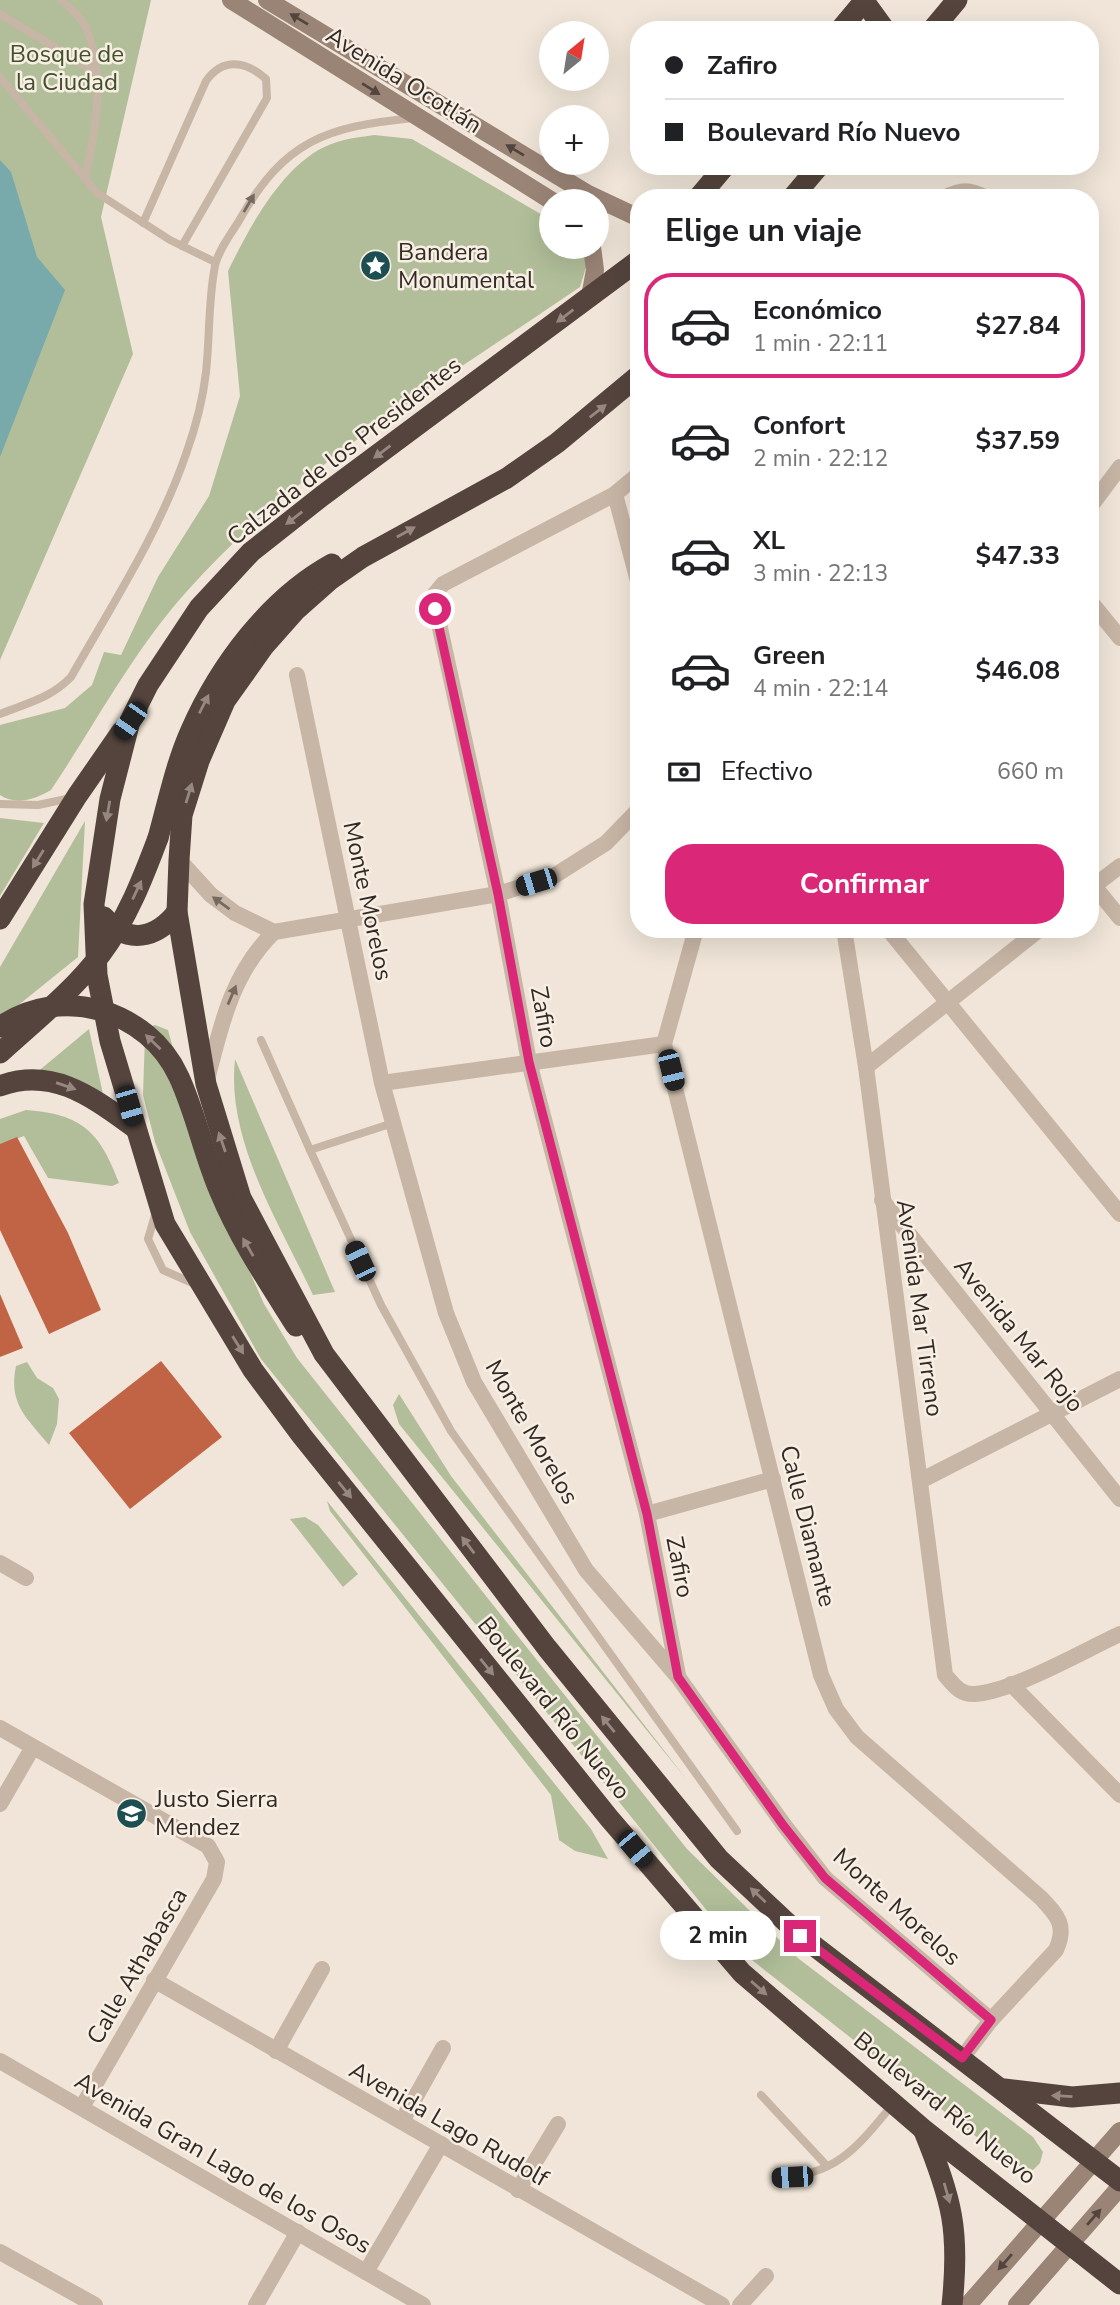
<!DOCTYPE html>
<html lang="es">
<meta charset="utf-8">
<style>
body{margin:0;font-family:"Nunito Sans",sans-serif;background:#f2f2f2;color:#202124;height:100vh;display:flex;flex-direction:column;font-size:26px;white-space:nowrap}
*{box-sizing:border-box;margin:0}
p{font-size:23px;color:#757577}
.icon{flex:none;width:38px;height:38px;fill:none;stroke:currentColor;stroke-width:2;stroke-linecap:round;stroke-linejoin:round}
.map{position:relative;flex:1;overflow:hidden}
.side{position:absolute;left:630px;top:189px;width:469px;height:749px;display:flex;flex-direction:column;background:#fff;border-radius:28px;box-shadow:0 7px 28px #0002}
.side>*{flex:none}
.guide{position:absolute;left:630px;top:21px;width:469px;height:154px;border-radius:28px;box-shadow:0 7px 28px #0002;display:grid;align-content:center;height:154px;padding:0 35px;background:#fff}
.needle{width:46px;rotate:30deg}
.controls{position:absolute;left:539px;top:21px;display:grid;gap:14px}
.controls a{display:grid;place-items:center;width:70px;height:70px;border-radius:50%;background:#fff;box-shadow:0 7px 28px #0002;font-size:35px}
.end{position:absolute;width:32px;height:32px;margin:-16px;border:9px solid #db2777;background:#fff;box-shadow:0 0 0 4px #fff}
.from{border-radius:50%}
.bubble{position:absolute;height:49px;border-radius:24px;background:#fff;box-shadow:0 7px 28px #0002;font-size:23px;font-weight:700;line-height:49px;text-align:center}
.car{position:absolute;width:21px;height:42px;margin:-21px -10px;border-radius:9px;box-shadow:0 0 5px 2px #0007;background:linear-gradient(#222 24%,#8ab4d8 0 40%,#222 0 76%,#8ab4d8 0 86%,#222 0)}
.guide b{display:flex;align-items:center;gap:24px;height:66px;font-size:26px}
.guide b+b{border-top:2px solid #e0e0e0}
.guide i{width:18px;height:18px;background:#202124}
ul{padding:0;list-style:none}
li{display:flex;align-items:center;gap:21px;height:105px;margin:0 14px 10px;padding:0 21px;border:4px solid transparent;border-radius:28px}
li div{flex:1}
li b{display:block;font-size:26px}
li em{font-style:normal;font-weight:700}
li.current{border-color:#db2777}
li>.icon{width:63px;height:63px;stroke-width:1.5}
h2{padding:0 35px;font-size:32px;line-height:84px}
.pay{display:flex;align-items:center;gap:18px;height:77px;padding:0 35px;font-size:26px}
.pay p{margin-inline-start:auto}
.primary-button{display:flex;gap:14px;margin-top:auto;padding:14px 35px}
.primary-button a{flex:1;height:80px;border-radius:28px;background:#db2777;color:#fff;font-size:28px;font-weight:700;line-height:80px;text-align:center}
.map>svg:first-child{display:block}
.green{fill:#b1be99}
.water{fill:#78a9ab}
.building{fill:#c16445}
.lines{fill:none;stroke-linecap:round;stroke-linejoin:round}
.lane{stroke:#c7b5a5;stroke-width:8}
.street{stroke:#c7b5a5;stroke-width:16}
.secondary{stroke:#9a8476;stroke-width:18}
.highway{stroke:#54443d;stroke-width:21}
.highway-bridge{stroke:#54443d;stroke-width:21}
.oneway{fill:#52453e}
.oneway2{fill:#76695f}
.oneway3{fill:#968880}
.route{stroke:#db2777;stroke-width:9}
.labels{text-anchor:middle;stroke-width:5;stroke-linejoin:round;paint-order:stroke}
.park-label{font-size:24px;fill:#42502b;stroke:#f8efe4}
.street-label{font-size:24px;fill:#332a26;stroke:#f8efe4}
.poi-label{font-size:24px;fill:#332a26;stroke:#f8efe4;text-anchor:start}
</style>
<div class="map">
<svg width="1120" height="2305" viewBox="0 0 1120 2305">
<rect width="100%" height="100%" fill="#f0e5d8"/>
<g class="green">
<path d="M0 0H151L101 217 133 354 0 660Z"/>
<path d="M374 135 412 139 551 220V247H580L587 264 580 287C444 380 299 466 188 590 133 651 96 723 51 790 36 799 16 806 0 795V725L65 708 92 685 104 652 121 655 158 577 209 496 240 396 228 271C250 226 286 157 337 142 349 138 362 137 374 135Z"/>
<path d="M0 818 44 823 0 896Z"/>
<path d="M85 821 78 957 0 1020V967Z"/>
<path d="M155 1025 168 1030 207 1175 264 1304 297 1358 687 1849 799 1959 1033 2137 1043 2152 1040 2163 1033 2170 1011 2164 738 1949 261 1359 190 1232 155 1142 143 1095 145 1035 149 1027Z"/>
<path d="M89 1029 104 1099 29 1079Z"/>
<path d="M235 1059 335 1292 313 1295C279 1222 226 1141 235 1059Z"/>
<path d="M26 1110C82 1114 100 1132 119 1183L112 1186 48 1178 24 1136 0 1145V1119Z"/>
<path d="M27 1362 37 1378 53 1388 59 1399 57 1424 49 1445C27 1418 8 1404 16 1366Z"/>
<path d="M399 1394 451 1476 687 1780 399 1424 393 1405Z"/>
<path d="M327 1501 591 1829 608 1859 575 1851 559 1840 551 1795 330 1511Z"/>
<path d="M305 1517 318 1525 358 1574 343 1587 290 1519Z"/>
</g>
<path class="water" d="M0 160 11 172 37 257 65 290 0 457Z"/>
<g class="building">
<path d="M17 1137 68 1233 101 1310 49 1334 0 1230V1144Z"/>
<path d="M0 1294 23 1348 0 1357Z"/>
<path d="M161 1361 222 1437 130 1509 69 1433Z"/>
</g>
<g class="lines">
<g class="lane">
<path d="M61 0C70 8 81 17 86 28 106 75 96 130 85 178"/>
<path d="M0 14 97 73"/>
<path d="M0 77 97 193 170 240 215 262"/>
<path d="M143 223 206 81C223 57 246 61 266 79L267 98 182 246"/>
<path d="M0 714C27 703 51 698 71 677 112 605 159 533 186 454 195 429 203 399 206 372 210 336 208 301 215 266 218 250 232 233 240 219 285 140 326 127 413 118"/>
<path d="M0 804 38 805 71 798"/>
<path d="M261 1040 310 1150 393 1123"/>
<path d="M310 1150 381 1305 451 1431 737 1831"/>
<path d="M156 1212 148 1239 163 1270 197 1285"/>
<path d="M761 2095 827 2166"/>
<path d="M778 2178C838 2175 858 2146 893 2104"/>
</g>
<g class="street">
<path d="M944 198C961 189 970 189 986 198"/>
<path d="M639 474 615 494 443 584 433 596 498 894 529 1062 647 1514 678 1675"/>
<path d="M615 494 639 585"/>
<path d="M1090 507 1120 467"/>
<path d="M1090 601 1120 638"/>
<path d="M297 675 382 1083 446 1313 474 1382 586 1570 678 1677 784 1825 825 1878 991 2020 962 2058"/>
<path d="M179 860 211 895 235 913 274 932 498 894 554 876 606 843 639 809"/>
<path d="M1090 881 1120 918"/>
<path d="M1090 889 1120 866"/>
<path d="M696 929 664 1044 821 1675 836 1709 857 1737 1041 1898C1058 1916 1067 1926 1056 1950L991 2020"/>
<path d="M844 929 866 1067 945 1675C954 1685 960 1695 975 1694 1014 1691 1083 1651 1120 1634"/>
<path d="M888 929 1120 1214"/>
<path d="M866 1067 1040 929"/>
<path d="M207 1080C221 1025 232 973 274 932"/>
<path d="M382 1083 664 1044"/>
<path d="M882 1200 1120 1499"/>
<path d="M922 1480 1120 1379"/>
<path d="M647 1514 773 1479"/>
<path d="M0 1563 26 1578"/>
<path d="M1011 1684 1120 1795"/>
<path d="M0 1728 208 1846 217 1862 214 1879 82 2107"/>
<path d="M0 1804 33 1747"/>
<path d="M154 1980 722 2305"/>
<path d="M276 2051 322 1969"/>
<path d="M0 2061 423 2305"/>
<path d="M402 2121 443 2048"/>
<path d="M518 2190 558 2124"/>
<path d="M0 2252 95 2305"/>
<path d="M366 2272 441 2144"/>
<path d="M256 2305 298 2232"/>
<path d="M740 2305 766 2276"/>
</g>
<g class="secondary">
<path d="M231 0 552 201"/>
<path d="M267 0 588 194 639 218"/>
<path d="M590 297 595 270 592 247"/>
<path d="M968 2305 1120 2131"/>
<path d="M1017 2305 1120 2187"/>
</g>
<g class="highway">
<path d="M864 1 885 30"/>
<path d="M840 30 865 0"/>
<path d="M932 30 957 0"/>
<path d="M698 198 725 166"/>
<path d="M792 198 819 166"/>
<path d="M639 260 322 496 251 552 199 608 148 685 130 721 110 799 94 904 97 975 110 1041 165 1224 253 1370 302 1436 609 1818 742 1973 923 2129 1120 2284"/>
<path d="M639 375 557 443 507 478 363 557 330 580 295 611 264 646 225 701 199 761 182 815 179 860 177 912 206 1084 241 1198 324 1354 547 1648 719 1859 800 1935 1120 2181"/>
<path d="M158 838C168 802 176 763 191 730 220 665 269 599 332 564"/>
<path d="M104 917C127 946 157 938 177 912"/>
<path d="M0 919 77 796 122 731"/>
<path d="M0 1086C53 1066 93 1098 135 1128"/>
<path d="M1004 2089 1072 2097 1120 2093"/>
<path d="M924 2131C952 2200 960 2230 952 2305"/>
</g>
<g class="highway-bridge">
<path d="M0 1027C60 984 148 1009 179 1077 196 1114 204 1155 220 1192 240 1240 269 1283 296 1326"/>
<path d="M0 1053C35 1021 72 992 101 954 127 919 143 878 158 838"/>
</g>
</g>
<defs><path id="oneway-solid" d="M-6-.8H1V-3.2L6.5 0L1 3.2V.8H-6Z" transform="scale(1.75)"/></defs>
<g class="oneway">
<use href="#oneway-solid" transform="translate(299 19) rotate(-149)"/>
<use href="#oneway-solid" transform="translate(371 89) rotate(32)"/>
<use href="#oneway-solid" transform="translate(515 150) rotate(-149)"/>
<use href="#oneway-solid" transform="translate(1094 2217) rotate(-49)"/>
<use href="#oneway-solid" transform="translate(1005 2262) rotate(131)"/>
</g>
<g class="oneway2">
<use href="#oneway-solid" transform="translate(249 203) rotate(-60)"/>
<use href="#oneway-solid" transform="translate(221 903) rotate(-144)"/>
<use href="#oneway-solid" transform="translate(232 995) rotate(-67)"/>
</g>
<g class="oneway3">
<use href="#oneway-solid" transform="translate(565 316) rotate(143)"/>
<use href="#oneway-solid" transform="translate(598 411) rotate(-38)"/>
<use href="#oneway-solid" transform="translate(382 452) rotate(143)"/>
<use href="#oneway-solid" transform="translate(294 518) rotate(142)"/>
<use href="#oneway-solid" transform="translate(406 532) rotate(-29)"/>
<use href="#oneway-solid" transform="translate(204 704) rotate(-63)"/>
<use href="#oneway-solid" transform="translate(189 793) rotate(-73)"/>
<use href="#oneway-solid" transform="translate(108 811) rotate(100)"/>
<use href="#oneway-solid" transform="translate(38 859) rotate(122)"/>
<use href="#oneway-solid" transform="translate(137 890) rotate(-65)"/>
<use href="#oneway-solid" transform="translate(153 1042) rotate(-136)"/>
<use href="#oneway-solid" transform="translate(66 1086) rotate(19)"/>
<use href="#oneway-solid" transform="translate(222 1142) rotate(-109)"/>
<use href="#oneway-solid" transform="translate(248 1247) rotate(-120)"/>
<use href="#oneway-solid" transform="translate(238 1345) rotate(58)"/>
<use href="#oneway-solid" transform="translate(345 1490) rotate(51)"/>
<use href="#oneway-solid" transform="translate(468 1545) rotate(-127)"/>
<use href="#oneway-solid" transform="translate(487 1667) rotate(51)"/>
<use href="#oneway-solid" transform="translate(608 1724) rotate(-129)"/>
<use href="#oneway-solid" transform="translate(758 1895) rotate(-137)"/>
<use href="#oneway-solid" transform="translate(759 1988) rotate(41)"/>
<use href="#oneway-solid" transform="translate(1062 2096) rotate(-177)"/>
<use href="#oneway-solid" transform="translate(947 2193) rotate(74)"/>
</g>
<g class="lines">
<path class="route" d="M435 609 498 894 529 1062 647 1514 678 1677 783 1825 825 1878 991 2020 962 2058 800 1936"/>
</g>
<defs>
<symbol id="sight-disc" viewBox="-11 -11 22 22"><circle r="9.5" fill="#1d4e52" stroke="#f8efe4"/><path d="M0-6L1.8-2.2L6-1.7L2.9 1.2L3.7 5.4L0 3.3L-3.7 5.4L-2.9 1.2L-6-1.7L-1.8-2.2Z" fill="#fff"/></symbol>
<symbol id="school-disc" viewBox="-11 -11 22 22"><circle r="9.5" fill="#1d4e52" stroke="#f8efe4"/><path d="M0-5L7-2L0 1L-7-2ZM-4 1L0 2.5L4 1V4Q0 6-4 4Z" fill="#fff"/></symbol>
</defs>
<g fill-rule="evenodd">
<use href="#sight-disc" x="358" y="248" width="35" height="35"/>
<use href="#school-disc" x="114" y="1796" width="35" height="35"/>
</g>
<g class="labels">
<g class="park-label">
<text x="67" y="62">Bosque de<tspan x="67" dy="28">la Ciudad</tspan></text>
</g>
<g class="street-label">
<text transform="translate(404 80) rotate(32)" y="8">Avenida Ocotlán</text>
<text transform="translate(344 451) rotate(-38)" y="8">Calzada de los Presidentes</text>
<text transform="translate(368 901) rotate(78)" y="8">Monte Morelos</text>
<text transform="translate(544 1017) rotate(80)" y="8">Zafiro</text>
<text transform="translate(920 1308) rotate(82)" y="8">Avenida Mar Tirreno</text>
<text transform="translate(1019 1335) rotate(51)" y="8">Avenida Mar Rojo</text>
<text transform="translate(532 1432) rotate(60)" y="8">Monte Morelos</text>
<text transform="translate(808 1526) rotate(76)" y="8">Calle Diamante</text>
<text transform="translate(680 1567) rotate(79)" y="8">Zafiro</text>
<text transform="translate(554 1708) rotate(51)" y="8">Boulevard Río Nuevo</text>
<text transform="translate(897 1907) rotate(42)" y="8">Monte Morelos</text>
<text transform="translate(137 1966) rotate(-60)" y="8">Calle Athabasca</text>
<text transform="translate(945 2108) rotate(39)" y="8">Boulevard Río Nuevo</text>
<text transform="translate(449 2124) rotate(30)" y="8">Avenida Lago Rudolf</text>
<text transform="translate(223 2163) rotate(30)" y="8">Avenida Gran Lago de los Osos</text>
</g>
<g class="poi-label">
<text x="398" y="260">Bandera<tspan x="398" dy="28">Monumental</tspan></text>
<text x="155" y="1807">Justo Sierra<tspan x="155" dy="28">Mendez</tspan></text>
</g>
</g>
</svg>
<div class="controls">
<a><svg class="needle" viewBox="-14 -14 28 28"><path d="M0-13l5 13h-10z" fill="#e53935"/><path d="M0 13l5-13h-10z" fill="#757577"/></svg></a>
<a>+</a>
<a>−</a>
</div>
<i class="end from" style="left:435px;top:609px"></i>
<i class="end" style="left:800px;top:1936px"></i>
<div class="bubble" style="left:660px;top:1911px;width:116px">2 min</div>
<i class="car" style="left:130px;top:721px;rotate:215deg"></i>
<i class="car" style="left:536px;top:882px;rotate:253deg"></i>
<i class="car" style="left:671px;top:1070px;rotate:166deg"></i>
<i class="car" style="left:129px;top:1106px;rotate:164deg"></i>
<i class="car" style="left:360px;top:1261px;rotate:335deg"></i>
<i class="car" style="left:635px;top:1849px;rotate:140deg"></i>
<i class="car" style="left:792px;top:2177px;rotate:267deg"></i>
<div class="guide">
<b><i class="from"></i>Zafiro</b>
<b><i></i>Boulevard Río Nuevo</b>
</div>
<section class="side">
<h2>Elige un viaje</h2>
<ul>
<li class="current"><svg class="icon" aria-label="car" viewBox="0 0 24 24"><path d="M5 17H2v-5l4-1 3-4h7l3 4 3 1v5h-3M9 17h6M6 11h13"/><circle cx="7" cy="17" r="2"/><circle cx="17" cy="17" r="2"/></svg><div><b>Económico</b><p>1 min · 22:11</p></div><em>$27.84</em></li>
<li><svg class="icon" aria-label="car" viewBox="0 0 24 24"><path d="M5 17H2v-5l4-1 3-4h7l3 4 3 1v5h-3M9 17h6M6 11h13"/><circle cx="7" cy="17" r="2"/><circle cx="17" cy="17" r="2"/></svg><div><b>Confort</b><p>2 min · 22:12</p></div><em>$37.59</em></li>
<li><svg class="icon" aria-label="car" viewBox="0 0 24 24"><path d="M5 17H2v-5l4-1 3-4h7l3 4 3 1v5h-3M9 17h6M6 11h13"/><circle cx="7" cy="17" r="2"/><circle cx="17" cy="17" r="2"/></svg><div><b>XL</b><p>3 min · 22:13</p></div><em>$47.33</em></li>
<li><svg class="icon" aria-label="car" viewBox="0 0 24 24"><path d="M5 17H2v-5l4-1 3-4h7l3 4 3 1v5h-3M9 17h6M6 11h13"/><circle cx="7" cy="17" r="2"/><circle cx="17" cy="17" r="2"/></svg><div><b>Green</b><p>4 min · 22:14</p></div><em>$46.08</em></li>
</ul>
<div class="pay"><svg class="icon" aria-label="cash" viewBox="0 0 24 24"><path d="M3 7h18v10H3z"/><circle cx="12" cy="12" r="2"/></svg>Efectivo<p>660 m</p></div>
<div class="primary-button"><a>Confirmar</a></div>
</section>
</div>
